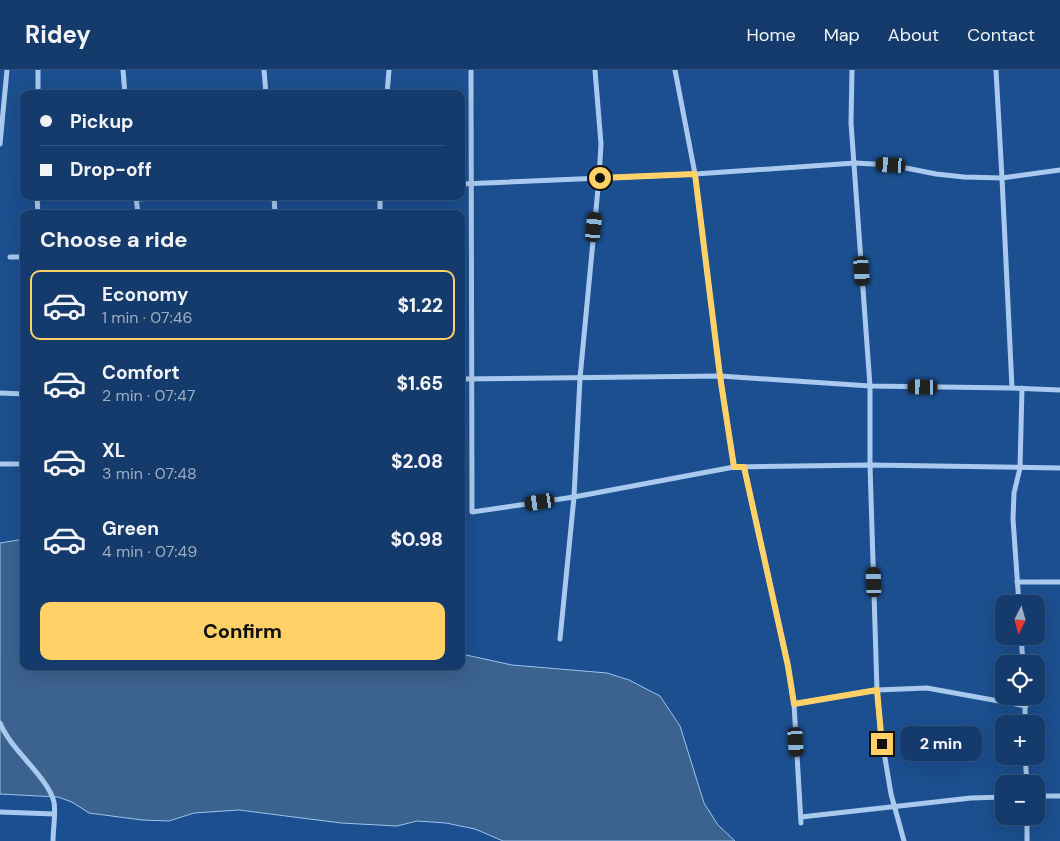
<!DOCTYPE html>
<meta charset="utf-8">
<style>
body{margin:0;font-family:"DM Sans",sans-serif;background:#214673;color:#f1f3f6;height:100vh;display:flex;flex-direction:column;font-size:19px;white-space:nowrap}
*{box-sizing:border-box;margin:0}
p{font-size:16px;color:#9dadc1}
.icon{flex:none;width:28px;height:28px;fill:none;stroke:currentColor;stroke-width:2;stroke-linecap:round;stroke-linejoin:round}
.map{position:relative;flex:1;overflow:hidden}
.panel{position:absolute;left:20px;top:140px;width:445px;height:460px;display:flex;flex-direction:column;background:#143b6b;border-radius:10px;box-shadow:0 5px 20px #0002,0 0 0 1px #33557e}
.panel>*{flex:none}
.guide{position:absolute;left:20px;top:20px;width:445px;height:110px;border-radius:10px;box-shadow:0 5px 20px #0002,0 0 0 1px #33557e;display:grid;align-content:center;height:110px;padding:0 20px;background:#143b6b}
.needle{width:32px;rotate:186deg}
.buttons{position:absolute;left:995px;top:525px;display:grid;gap:10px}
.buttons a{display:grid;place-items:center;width:50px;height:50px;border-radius:10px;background:#143b6b;box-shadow:0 5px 20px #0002,0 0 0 1px #33557e;font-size:25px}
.end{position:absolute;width:22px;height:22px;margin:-11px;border:6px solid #ffd166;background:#111;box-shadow:0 0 0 2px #111}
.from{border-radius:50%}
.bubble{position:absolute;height:35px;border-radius:10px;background:#143b6b;box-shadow:0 5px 20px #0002,0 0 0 1px #33557e;font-size:16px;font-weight:800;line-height:35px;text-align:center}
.car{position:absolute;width:15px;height:30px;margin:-15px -8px;border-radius:6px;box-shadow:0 0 4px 1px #0007;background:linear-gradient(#222 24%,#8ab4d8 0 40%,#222 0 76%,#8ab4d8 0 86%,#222 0)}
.guide b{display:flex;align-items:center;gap:18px;height:48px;font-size:19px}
.guide b+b{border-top:1px solid #33557e}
.guide i{width:12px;height:12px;background:#f1f3f6}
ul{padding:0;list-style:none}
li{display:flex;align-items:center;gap:15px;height:70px;margin:0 10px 8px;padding:0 10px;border:2px solid transparent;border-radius:10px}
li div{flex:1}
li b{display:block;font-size:19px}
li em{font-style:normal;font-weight:800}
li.active{border-color:#ffd166}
li>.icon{width:45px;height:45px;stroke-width:1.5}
h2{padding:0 20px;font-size:22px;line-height:60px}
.action{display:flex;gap:10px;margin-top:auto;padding:10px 20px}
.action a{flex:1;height:58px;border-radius:10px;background:#ffd166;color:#111;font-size:20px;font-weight:800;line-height:58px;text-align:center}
header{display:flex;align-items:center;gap:30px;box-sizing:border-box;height:70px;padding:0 25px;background:#143b6b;border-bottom:1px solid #33557e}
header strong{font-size:24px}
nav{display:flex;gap:28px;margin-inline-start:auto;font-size:18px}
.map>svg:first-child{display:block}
.water{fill:#3c6290;stroke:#9cc4f0}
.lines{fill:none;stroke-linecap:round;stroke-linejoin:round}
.street{stroke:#a9c9ee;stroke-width:5}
.route{stroke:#ffd166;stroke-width:6}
</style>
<header>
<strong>Ridey</strong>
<nav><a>Home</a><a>Map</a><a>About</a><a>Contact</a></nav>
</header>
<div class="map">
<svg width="1060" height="771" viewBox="0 0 1060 771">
<rect width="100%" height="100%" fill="#1b4f8f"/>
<path class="water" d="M24 469V596H461V581L466 585 512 595 607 603 629 610 660 626 680 656 704 733 718 755 735 771H503L475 759 446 753 417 751 397 756 341 753 239 740 194 743 169 751 142 750 89 743 72 732 58 727 0 724V473Z"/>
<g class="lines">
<g class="street">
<path d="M123 0 125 24"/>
<path d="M264 0 266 24"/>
<path d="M471 0 472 442 574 427 734 397 870 395 1060 398"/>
<path d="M675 0 695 104 720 306 734 397"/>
<path d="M852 0 851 53 870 316V395L877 620 880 658 891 724 904 771"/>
<path d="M996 0 1002 108 1012 318"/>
<path d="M38 24V0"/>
<path d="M387 24 389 0"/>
<path d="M0 74 7 0"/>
<path d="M461 114 695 104 855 93 891 95 936 104 964 107 1002 108 1060 100"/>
<path d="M37 126 38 144"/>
<path d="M274 126 275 144"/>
<path d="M136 127 138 144"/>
<path d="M136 129 203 126"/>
<path d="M380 144V126"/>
<path d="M10 187H24"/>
<path d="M461 309 720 306 870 316 1012 318 1060 320"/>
<path d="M0 323 24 324"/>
<path d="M0 394H24"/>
<path d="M744 397 788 596 794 634 801 753"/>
<path d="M1017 512H1060"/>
<path d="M1019 534 1013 449 1014 423 1020 398 1022 318"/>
<path d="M1021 566 1023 594"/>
<path d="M560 569 574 427 580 308 599 108 601 74 595 0"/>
<path d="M794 634 877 620 927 618 1026 636"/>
<path d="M0 653C10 679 48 707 54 732 56 744 53 759 53 771"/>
<path d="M1025 654V626"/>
<path d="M1025 686 1027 714"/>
<path d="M1036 726H1060"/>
<path d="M0 742 54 744"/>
<path d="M801 747 971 728 1004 727"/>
<path d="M1027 771V746"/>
</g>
</g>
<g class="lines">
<path class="route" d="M600 108 695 104 720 306 734 397H744L788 596 794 634 877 620 882 674"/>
</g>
</svg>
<div class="buttons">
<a><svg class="needle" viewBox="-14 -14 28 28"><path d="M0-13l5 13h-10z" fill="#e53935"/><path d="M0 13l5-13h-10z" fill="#9dadc1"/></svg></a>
<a><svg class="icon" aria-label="locate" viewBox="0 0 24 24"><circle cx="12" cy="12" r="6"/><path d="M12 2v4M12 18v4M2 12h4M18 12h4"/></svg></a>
<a>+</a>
<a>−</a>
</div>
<i class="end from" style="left:600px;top:108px"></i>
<i class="end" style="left:882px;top:674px"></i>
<div class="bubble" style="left:900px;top:656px;width:82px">2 min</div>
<i class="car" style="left:891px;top:95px;rotate:273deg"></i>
<i class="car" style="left:594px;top:157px;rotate:6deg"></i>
<i class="car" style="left:862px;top:201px;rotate:176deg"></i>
<i class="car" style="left:923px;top:317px;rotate:271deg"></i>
<i class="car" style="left:540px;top:432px;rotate:261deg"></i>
<i class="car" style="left:874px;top:512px;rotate:358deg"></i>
<i class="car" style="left:796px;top:672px;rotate:176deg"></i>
<div class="guide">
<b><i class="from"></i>Pickup</b>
<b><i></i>Drop-off</b>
</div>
<section class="panel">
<h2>Choose a ride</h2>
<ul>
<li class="active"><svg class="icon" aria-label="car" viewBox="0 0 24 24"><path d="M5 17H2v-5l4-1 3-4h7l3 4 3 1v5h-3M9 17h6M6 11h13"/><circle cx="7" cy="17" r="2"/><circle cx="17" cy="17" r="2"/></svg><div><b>Economy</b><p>1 min · 07:46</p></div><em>$1.22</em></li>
<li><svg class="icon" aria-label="car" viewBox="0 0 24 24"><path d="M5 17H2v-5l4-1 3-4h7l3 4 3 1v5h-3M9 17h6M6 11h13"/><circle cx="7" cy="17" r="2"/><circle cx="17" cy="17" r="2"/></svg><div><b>Comfort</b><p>2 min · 07:47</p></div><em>$1.65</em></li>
<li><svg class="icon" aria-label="car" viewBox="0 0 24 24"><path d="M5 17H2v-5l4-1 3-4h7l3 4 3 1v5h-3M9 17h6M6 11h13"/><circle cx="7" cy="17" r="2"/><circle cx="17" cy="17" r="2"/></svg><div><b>XL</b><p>3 min · 07:48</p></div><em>$2.08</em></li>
<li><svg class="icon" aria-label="car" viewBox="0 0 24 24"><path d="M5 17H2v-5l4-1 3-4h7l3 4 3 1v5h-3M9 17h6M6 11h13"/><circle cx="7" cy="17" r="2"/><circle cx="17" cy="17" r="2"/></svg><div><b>Green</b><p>4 min · 07:49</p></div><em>$0.98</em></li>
</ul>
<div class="action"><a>Confirm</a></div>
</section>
</div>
